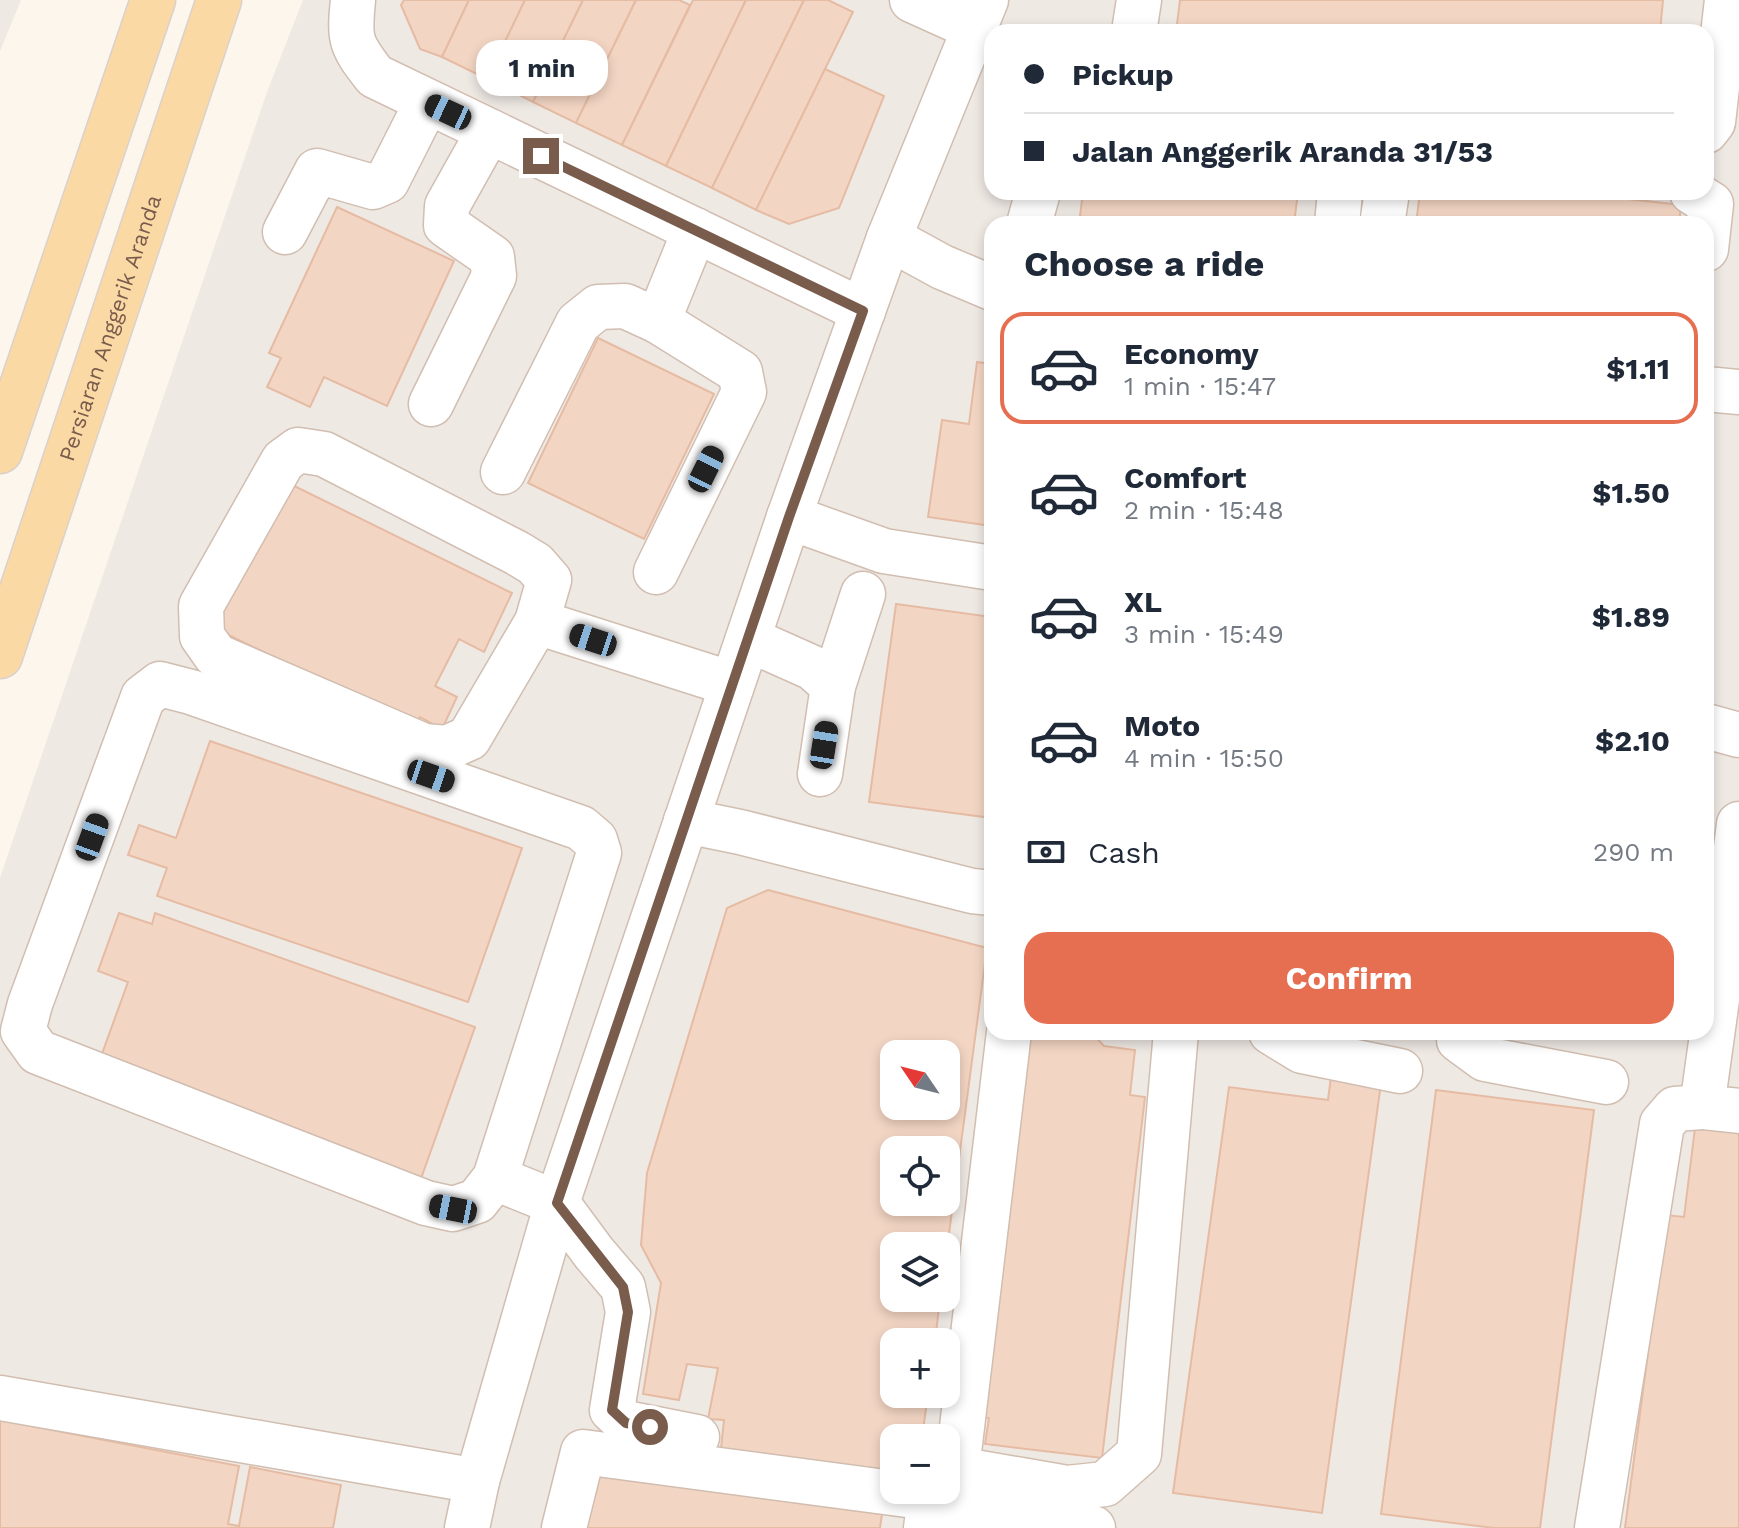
<!DOCTYPE html>
<meta charset="utf-8">
<style>
body{margin:0;font-family:"Work Sans",sans-serif;background:#f6f6f7;color:#1f2937;height:100vh;display:flex;flex-direction:column;font-size:30px;white-space:nowrap}
*{box-sizing:border-box;margin:0}
p{font-size:26px;color:#747a83}
.icon{flex:none;width:44px;height:44px;fill:none;stroke:currentColor;stroke-width:2;stroke-linecap:round;stroke-linejoin:round}
.map{position:relative;flex:1;overflow:hidden}
.sheet{position:absolute;left:984px;top:216px;width:730px;height:824px;display:flex;flex-direction:column;background:#fff;border-radius:24px;box-shadow:0 4px 12px #0003}
.sheet>*{flex:none}
.top-card{position:absolute;left:984px;top:24px;width:730px;height:176px;border-radius:24px;box-shadow:0 4px 12px #0003;display:grid;align-content:center;height:176px;padding:0 40px;background:#fff}
.needle{width:52px;rotate:305deg}
.buttons{position:absolute;left:880px;top:1040px;display:grid;gap:16px}
.buttons a{display:grid;place-items:center;width:80px;height:80px;border-radius:16px;background:#fff;box-shadow:0 4px 12px #0003;font-size:40px}
.end{position:absolute;width:36px;height:36px;margin:-18px;border:10px solid #7a5c4d;background:#fff;box-shadow:0 0 0 4px #fff}
.from{border-radius:50%}
.bubble{position:absolute;height:56px;border-radius:24px;background:#fff;box-shadow:0 4px 12px #0003;font-size:26px;font-weight:700;line-height:56px;text-align:center}
.car{position:absolute;width:24px;height:48px;margin:-24px -12px;border-radius:10px;box-shadow:0 0 6px 2px #0007;background:linear-gradient(#222 24%,#8ab4d8 0 40%,#222 0 76%,#8ab4d8 0 86%,#222 0)}
.top-card b{display:flex;align-items:center;gap:28px;height:76px;font-size:30px}
.top-card b+b{border-top:2px solid #e0e1e3}
.top-card i{width:20px;height:20px;background:#1f2937}
ul{padding:0;list-style:none}
li{display:flex;align-items:center;gap:24px;height:112px;margin:0 16px 12px;padding:0 24px;border:4px solid transparent;border-radius:24px}
li div{flex:1}
li b{display:block;font-size:30px}
li em{font-style:normal;font-weight:700}
li.active{border-color:#e76f51}
li>.icon{width:72px;height:72px;stroke-width:1.5}
h2{padding:0 40px;font-size:36px;line-height:96px}
.pay{display:flex;align-items:center;gap:20px;height:88px;padding:0 40px;font-size:30px}
.pay p{margin-inline-start:auto}
.primary-button{display:flex;gap:16px;margin-top:auto;padding:16px 40px}
.primary-button a{flex:1;height:92px;border-radius:24px;background:#e76f51;color:#fff;font-size:32px;font-weight:700;line-height:92px;text-align:center}
.map>svg:first-child{display:block}
.industrial{fill:#efe9e4;fill-rule:evenodd}
.building{fill:#f3d5c3;stroke:#e6bba3;stroke-width:2;fill-rule:evenodd}
.lines{fill:none;stroke-linecap:round;stroke-linejoin:round}
.minor-casing{stroke:#d1beb0;stroke-width:47}
.major-casing{stroke:#dad1cd;stroke-width:47}
.minor{stroke:#fff;stroke-width:44}
.major{stroke:#fbd9a5;stroke-width:44}
.route{stroke:#7a5c4d;stroke-width:10}
.labels{text-anchor:middle;stroke-width:8;stroke-linejoin:round;paint-order:stroke}
.street-label{font-size:22px;fill:#7a5c4d;stroke:#fffaf3}
</style>
<div class="map">
<svg width="1739" height="1528" viewBox="0 0 1739 1528">
<rect width="100%" height="100%" fill="#fdf6ec"/>
<g class="industrial">
<path d="M0 0H21L0 51Z"/>
<path d="M303 0H1739V1528H0V878L267 92ZM992 32H1706V192H992ZM992 224H1706V1032H992ZM894 1054H946V1106H894ZM894 1150H946V1202H894ZM894 1246H946V1298H894ZM894 1342H946V1394H894ZM894 1438H946V1490H894Z"/>
</g>
<g class="building">
<path d="M404 0H469L442 57 420 49 401 5Z"/>
<path d="M469 0H525L487 79 442 57Z"/>
<path d="M525 0H583L533 102 487 79Z"/>
<path d="M583 0H636L576 123 533 102Z"/>
<path d="M636 0H679L690 5 622 145 576 123Z"/>
<path d="M693 0H746L666 166 622 145Z"/>
<path d="M746 0H804L712 188 666 166Z"/>
<path d="M804 0H828L853 12 756 210 712 188Z"/>
<path d="M1180 0H1663L1660 32H1176Z"/>
<path d="M825 69 884 96 839 208 789 224 756 210Z"/>
<path d="M1083 192H1298L1294 224H1079Z"/>
<path d="M1420 192H1566L1681 205 1679 224H1416Z"/>
<path d="M337 207 454 261 387 406 324 377 310 407 267 387 281 358 269 353Z"/>
<path d="M598 338 714 394 644 539 528 483Z"/>
<path d="M977 362 992 364V526L928 517 942 420 969 424Z"/>
<path d="M276 477 512 593 484 652 459 639 435 686 457 697 442 729 420 717 415 726 204 623Z"/>
<path d="M896 604 992 617V818L869 802Z"/>
<path d="M210 741 522 848 468 1002 157 896 167 868 128 855 139 825 176 838Z"/>
<path d="M768 890 987 948 946 1256V1246H894V1298H940L935 1342H894V1394H928L922 1438H894V1471L721 1449 724 1420 708 1419 718 1368 687 1364 679 1400 643 1394 661 1283 641 1245 647 1173 727 908ZM894 1054H946V1106H894ZM894 1150H946V1202H894Z"/>
<path d="M119 913 152 924 155 913 475 1027 418 1187 95 1073 128 982 98 971Z"/>
<path d="M1078 1032H1091L1104 1046 1135 1050 1130 1095 1145 1097 1102 1458 985 1444 989 1418 977 1416 1022 1033 1059 1037Z"/>
<path d="M1332 1069 1382 1076 1322 1513 1173 1493 1229 1087 1328 1100Z"/>
<path d="M1436 1090 1594 1110 1540 1528H1494L1381 1514Z"/>
<path d="M1695 1128 1739 1133V1528H1625L1666 1215 1684 1217Z"/>
<path d="M0 1420 239 1466 228 1524 239 1526 250 1467 341 1485 333 1528H0Z"/>
<path d="M589 1475 882 1514 880 1528H582Z"/>
</g>
<g class="lines">
<defs>
<g id="minor">
<path d="M353 0C349 40 350 44 375 76L863 311"/>
<path d="M912 0 974 28"/>
<path d="M1134 32 1139 0"/>
<path d="M1706 131 1713 122 1727 0"/>
<path d="M1692 192 1711 204 1706 249"/>
<path d="M1029 224 1038 192"/>
<path d="M1337 224 1340 192"/>
<path d="M1382 224 1387 192"/>
<path d="M285 232 317 171 373 187 387 181 427 102"/>
<path d="M889 238 942 267 992 288"/>
<path d="M1706 389 1739 392"/>
<path d="M431 404 494 276 492 257 446 225 447 206 489 131"/>
<path d="M298 450 324 454 517 553 535 564 549 580 537 622 469 738 447 748 424 746 216 656 202 636 201 606 283 461Z"/>
<path d="M503 472 578 323 598 307 625 306 658 321"/>
<path d="M789 517 884 551 992 568"/>
<path d="M656 572 744 392 740 372 658 321 695 230"/>
<path d="M537 622 732 684"/>
<path d="M748 639 813 668 833 686 820 774"/>
<path d="M160 684 191 692 581 828 595 840 599 853 495 1178 477 1201 453 1209 426 1203 38 1052 23 1031 30 1004 143 697Z"/>
<path d="M833 686 863 594"/>
<path d="M1706 726 1739 735"/>
<path d="M686 821 740 832 972 891 992 893"/>
<path d="M1739 824 1719 985 1702 1107 1739 1111"/>
<path d="M1009 1032 957 1469 1067 1488 1105 1484 1139 1454 1176 1032"/>
<path d="M1271 1032 1302 1051 1400 1071"/>
<path d="M1459 1032V1040L1485 1059 1606 1082"/>
<path d="M495 1178 557 1203 594 1253 623 1287 628 1312 612 1410 626 1423 697 1437"/>
<path d="M0 1398 477 1481"/>
<path d="M467 1528 477 1481 557 1203 789 517 889 238 986 0"/>
<path d="M564 1528 583 1452 930 1498 926 1528"/>
<path d="M951 1528 953 1511 1093 1528"/>
<path d="M1597 1528 1662 1124 1675 1109 1702 1107"/>
</g>
<g id="major">
<path d="M0 451 153 0"/>
<path id="s1" d="M0 656 219 0"/>
</g>
</defs>
<use href="#minor" class="minor-casing"/>
<use href="#major" class="major-casing"/>
<use href="#minor" class="minor"/>
<use href="#major" class="major"/>
</g>
<g class="lines">
<path class="route" d="M541 156 863 311 789 517 557 1203 623 1287 628 1312 612 1410 626 1423 650 1427"/>
</g>
<g class="labels">
<g class="street-label">
<text dy="8" stroke="none"><textPath href="#s1" startOffset="346">Persiaran Anggerik Aranda</textPath></text>
</g>
</g>
</svg>
<div class="buttons">
<a><svg class="needle" viewBox="-14 -14 28 28"><path d="M0-13l5 13h-10z" fill="#e53935"/><path d="M0 13l5-13h-10z" fill="#747a83"/></svg></a>
<a><svg class="icon" aria-label="locate" viewBox="0 0 24 24"><circle cx="12" cy="12" r="6"/><path d="M12 2v4M12 18v4M2 12h4M18 12h4"/></svg></a>
<a><svg class="icon" aria-label="layers" viewBox="0 0 24 24"><path d="M12 4l9 5-9 5-9-5zM3 14l9 5 9-5"/></svg></a>
<a>+</a>
<a>−</a>
</div>
<i class="end from" style="left:650px;top:1427px"></i>
<i class="end" style="left:541px;top:156px"></i>
<div class="bubble" style="left:476px;top:40px;width:132px">1 min</div>
<i class="car" style="left:448px;top:112px;rotate:295deg"></i>
<i class="car" style="left:706px;top:469px;rotate:26deg"></i>
<i class="car" style="left:593px;top:640px;rotate:288deg"></i>
<i class="car" style="left:824px;top:745px;rotate:9deg"></i>
<i class="car" style="left:431px;top:776px;rotate:109deg"></i>
<i class="car" style="left:92px;top:837px;rotate:20deg"></i>
<i class="car" style="left:453px;top:1209px;rotate:281deg"></i>
<div class="top-card">
<b><i class="from"></i>Pickup</b>
<b><i></i>Jalan Anggerik Aranda 31/53</b>
</div>
<section class="sheet">
<h2>Choose a ride</h2>
<ul>
<li class="active"><svg class="icon" aria-label="car" viewBox="0 0 24 24"><path d="M5 17H2v-5l4-1 3-4h7l3 4 3 1v5h-3M9 17h6M6 11h13"/><circle cx="7" cy="17" r="2"/><circle cx="17" cy="17" r="2"/></svg><div><b>Economy</b><p>1 min · 15:47</p></div><em>$1.11</em></li>
<li><svg class="icon" aria-label="car" viewBox="0 0 24 24"><path d="M5 17H2v-5l4-1 3-4h7l3 4 3 1v5h-3M9 17h6M6 11h13"/><circle cx="7" cy="17" r="2"/><circle cx="17" cy="17" r="2"/></svg><div><b>Comfort</b><p>2 min · 15:48</p></div><em>$1.50</em></li>
<li><svg class="icon" aria-label="car" viewBox="0 0 24 24"><path d="M5 17H2v-5l4-1 3-4h7l3 4 3 1v5h-3M9 17h6M6 11h13"/><circle cx="7" cy="17" r="2"/><circle cx="17" cy="17" r="2"/></svg><div><b>XL</b><p>3 min · 15:49</p></div><em>$1.89</em></li>
<li><svg class="icon" aria-label="car" viewBox="0 0 24 24"><path d="M5 17H2v-5l4-1 3-4h7l3 4 3 1v5h-3M9 17h6M6 11h13"/><circle cx="7" cy="17" r="2"/><circle cx="17" cy="17" r="2"/></svg><div><b>Moto</b><p>4 min · 15:50</p></div><em>$2.10</em></li>
</ul>
<div class="pay"><svg class="icon" aria-label="cash" viewBox="0 0 24 24"><path d="M3 7h18v10H3z"/><circle cx="12" cy="12" r="2"/></svg>Cash<p>290 m</p></div>
<div class="primary-button"><a>Confirm</a></div>
</section>
</div>
